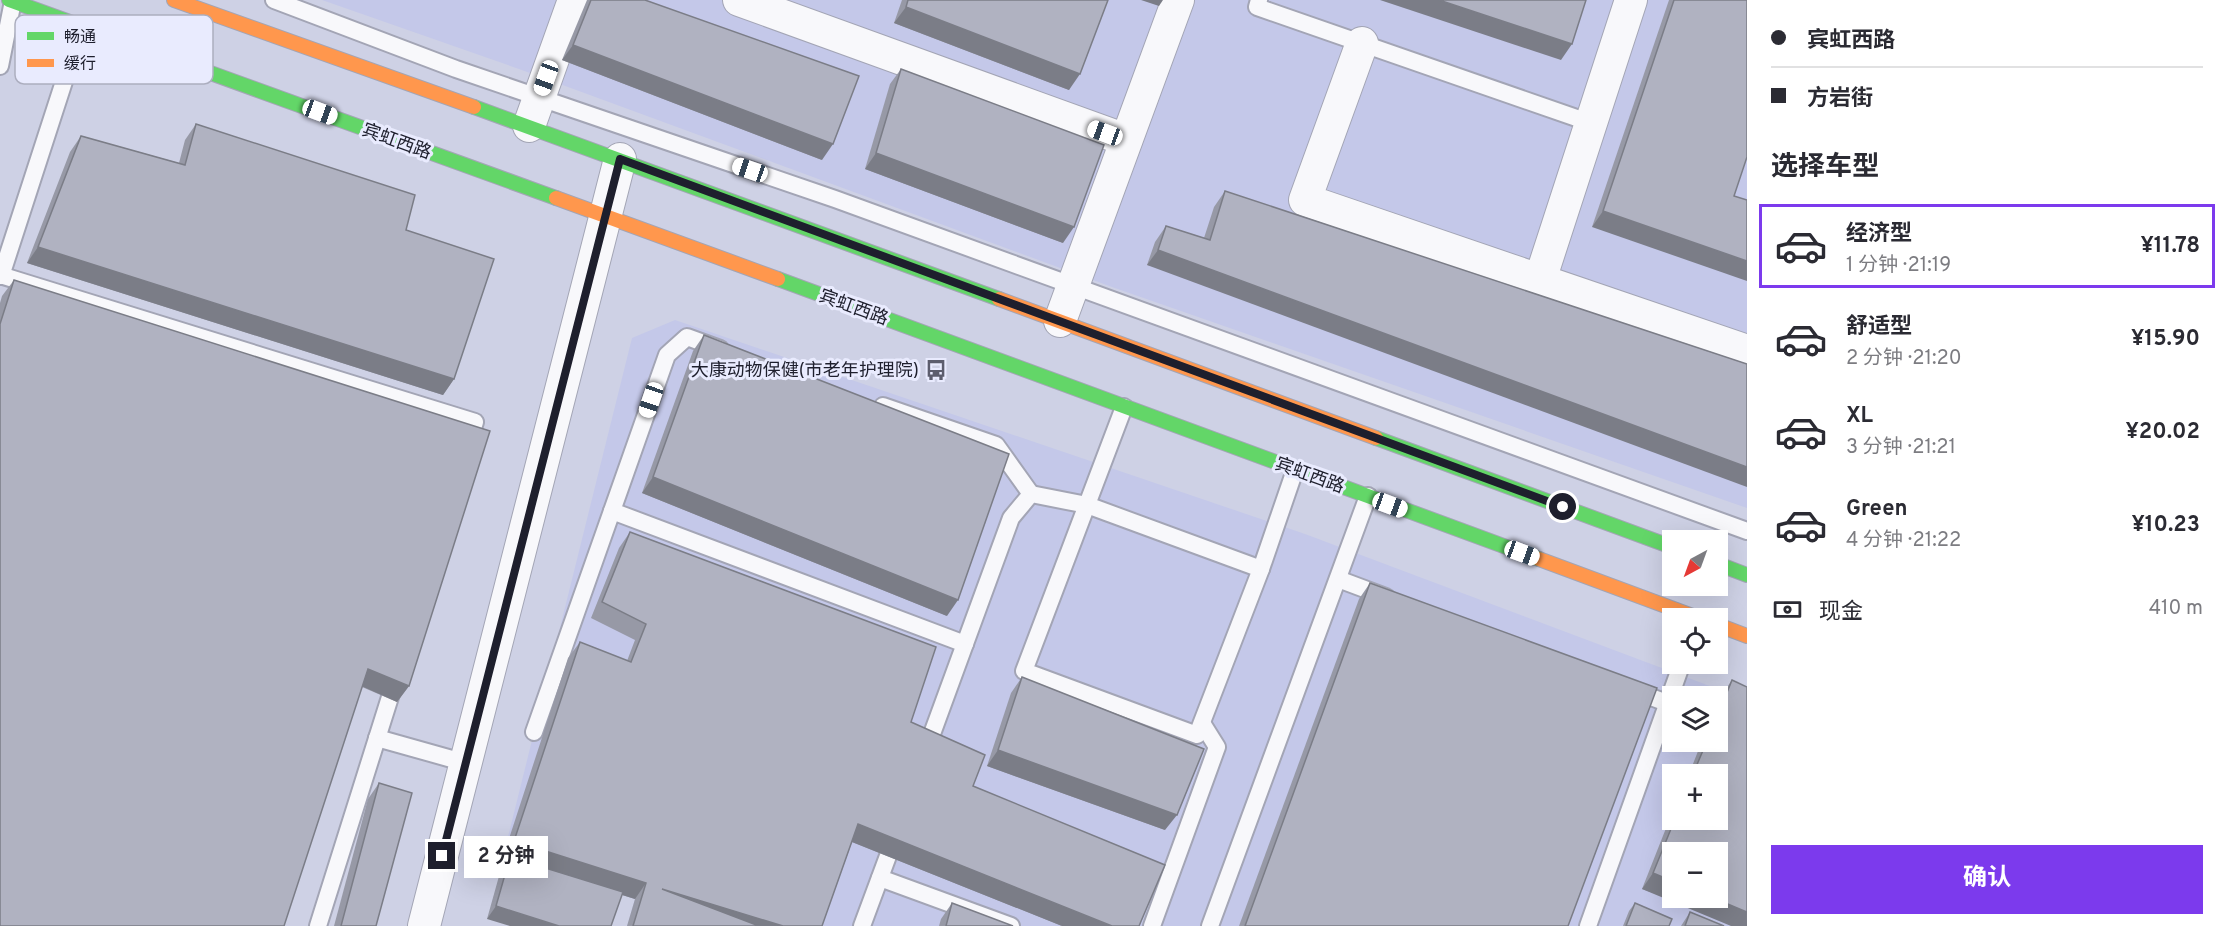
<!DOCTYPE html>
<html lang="zh">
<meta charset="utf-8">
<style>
body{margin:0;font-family:Overpass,"Noto Sans SC",sans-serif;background:#f7f7f7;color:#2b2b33;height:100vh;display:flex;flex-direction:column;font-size:22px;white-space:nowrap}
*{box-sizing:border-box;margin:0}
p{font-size:20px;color:#7c7c81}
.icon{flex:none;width:33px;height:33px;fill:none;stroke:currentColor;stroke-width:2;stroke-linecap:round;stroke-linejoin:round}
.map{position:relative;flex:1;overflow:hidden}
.drawer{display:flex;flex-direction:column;background:#fff;width:480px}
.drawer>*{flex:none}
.banner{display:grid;align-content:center;height:132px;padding:0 24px;background:#fff}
.needle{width:39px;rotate:221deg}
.buttons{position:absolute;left:1662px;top:530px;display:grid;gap:12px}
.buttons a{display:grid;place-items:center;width:66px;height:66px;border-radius:0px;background:#fff;box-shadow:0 6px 24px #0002;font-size:30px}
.end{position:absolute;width:27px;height:27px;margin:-14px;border:8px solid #1e1f2d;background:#fff;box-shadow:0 0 0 3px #fff}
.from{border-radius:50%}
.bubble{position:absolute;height:42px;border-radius:0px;background:#fff;box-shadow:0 6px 24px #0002;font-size:20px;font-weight:700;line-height:42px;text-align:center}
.car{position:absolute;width:18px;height:36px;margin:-18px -9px;border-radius:8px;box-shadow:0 0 4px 2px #0007;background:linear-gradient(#fff 24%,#345 0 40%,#fff 0 76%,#345 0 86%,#fff 0)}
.banner b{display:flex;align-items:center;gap:21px;height:57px;font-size:22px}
.banner b+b{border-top:2px solid #e1e1e2}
.banner i{width:15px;height:15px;background:#2b2b33}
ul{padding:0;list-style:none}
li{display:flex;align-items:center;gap:18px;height:84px;margin:0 12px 9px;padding:0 12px;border:3px solid transparent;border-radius:0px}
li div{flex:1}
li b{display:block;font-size:22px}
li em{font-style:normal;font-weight:700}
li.current{border-color:#7c3aed}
li>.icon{width:54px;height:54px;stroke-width:1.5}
h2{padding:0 24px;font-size:27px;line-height:72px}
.pay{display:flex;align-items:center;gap:15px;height:66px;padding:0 24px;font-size:22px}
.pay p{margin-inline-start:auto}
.cta{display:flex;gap:12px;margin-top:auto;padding:12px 24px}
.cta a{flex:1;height:69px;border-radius:0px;background:#7c3aed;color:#fff;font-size:24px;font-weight:700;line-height:69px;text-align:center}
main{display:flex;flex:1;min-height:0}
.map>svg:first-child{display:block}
.built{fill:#c4c8e9;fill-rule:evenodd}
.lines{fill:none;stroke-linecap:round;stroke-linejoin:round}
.lane-casing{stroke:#a3a5b5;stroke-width:20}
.street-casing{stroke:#a3a5b5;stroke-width:34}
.fast-casing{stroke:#a3a5b5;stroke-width:16}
.slow-casing{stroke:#a3a5b5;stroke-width:16}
.lane{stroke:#f8f8fb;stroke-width:16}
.street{stroke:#f8f8fb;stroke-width:32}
.fast{stroke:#63d668;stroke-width:14}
.slow{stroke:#ff974d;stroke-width:14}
.wall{fill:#9799a6}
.shaded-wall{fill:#7b7d87}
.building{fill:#b0b2c1;stroke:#7b7d87;stroke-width:1.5}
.route{stroke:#1e1f2d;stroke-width:8}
.labels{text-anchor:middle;stroke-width:6;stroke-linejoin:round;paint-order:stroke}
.street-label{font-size:18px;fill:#1e1f2d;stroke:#e9ebfe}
.poi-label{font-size:18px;fill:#1e1f2d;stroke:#e9ebfe;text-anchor:end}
.key{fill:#e9ebfe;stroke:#acaebf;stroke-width:1.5}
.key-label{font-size:16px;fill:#1e1f2d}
</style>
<main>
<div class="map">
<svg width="1747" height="926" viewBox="0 0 1747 926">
<rect width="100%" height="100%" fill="#ced1e5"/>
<g class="built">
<path d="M322 0H1747V508L1112 287 519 69Z"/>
<path d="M675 320 1305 534 1747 700V926H627L635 899 503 857 632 338ZM1672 696H1718V741H1672ZM1672 774H1718V819H1672ZM1672 852H1718V897H1672Z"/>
</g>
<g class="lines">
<defs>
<g id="lane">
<path d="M274 0 456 69 835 199 1747 531"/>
<path d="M1259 0 1257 7 1591 123"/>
<path d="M0 66 13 1"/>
<path d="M0 275 475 422 467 447"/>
<path d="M1 276 70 63 100 33"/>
<path d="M883 406 996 445 1031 494"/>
<path d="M1124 407 1024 671 1197 735 1261 569 1295 470"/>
<path d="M612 511 965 644"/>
<path d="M1338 579 1386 597"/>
<path d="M1632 690 1667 703"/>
<path d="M534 732 667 355 687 337 720 349"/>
<path d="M377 738 466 763"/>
<path d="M925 753 1011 518 1031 494 1087 505 1261 569"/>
<path d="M880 878 1011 926"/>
<path d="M318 926 396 678"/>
<path d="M862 926 895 837"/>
<path d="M1152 926 1217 747 1202 723"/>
<path d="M1210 926 1368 496"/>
<path d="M1588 926 1682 663"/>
</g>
<g id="street">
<path d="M739 0 1126 140"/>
<path d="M1362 43 1305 200 1747 351"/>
<path d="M529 126 574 0"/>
<path d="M1540 280 1631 0"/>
<path d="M1060 321 1178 0"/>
<path d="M424 926 620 159"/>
</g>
<g id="fast">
<path d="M9 0 556 198"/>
<path d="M474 107 999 299"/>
<path d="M778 279 1539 559"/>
<path d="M1376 438 1672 547"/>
<path d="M1718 564 1747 575"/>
</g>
<g id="slow">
<path d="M174 0 474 107"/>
<path d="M556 198 778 279"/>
<path d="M999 299 1376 438"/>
<path d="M1539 559 1698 618"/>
<path d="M1718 625 1747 636"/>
</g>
</defs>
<use href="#lane" class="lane-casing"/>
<use href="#street" class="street-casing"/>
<use href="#fast" class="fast-casing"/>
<use href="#slow" class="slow-casing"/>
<use href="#lane" class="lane"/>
<use href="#street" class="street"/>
<use href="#fast" class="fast"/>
<use href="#slow" class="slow"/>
</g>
<g class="wall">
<path d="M587 0H645L822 160 562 60Z"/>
<path d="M902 0H1108L1069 90 894 23Z"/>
<path d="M1669 0H1747V157L1592 227Z"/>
<path d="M901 69 1063 243 865 169 890 84Z"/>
<path d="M196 124 406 230 454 379 443 395 27 263 70 152 81 136 179 163 185 140Z"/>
<path d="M1225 191 1747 364 1147 265 1155 242 1166 226 1204 238 1214 207Z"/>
<path d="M14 280 409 686 397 702 362 687 0 926V303L2 296Z"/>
<path d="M704 335 947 616 642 493 693 351Z"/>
<path d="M630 532 911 722 973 786 1062 926 852 842 822 926H627L635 899 622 895 487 919 501 869 508 859 503 857 568 658 580 642 627 661 635 640 591 618 619 548Z"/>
<path d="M1370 583 1568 926H1239L1359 599Z"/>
<path d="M1022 677 1165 830 987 766 1011 693Z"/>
<path d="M1732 680 1747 926 1642 889 1672 813V819H1718V774H1689L1702 741H1718V704L1721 696Z"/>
<path d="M379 783 376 926H334L368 799Z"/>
<path d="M952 903 1013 926H939L941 919Z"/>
<path d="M1635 903 1669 926H1623L1629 911Z"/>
<path d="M1690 912 1724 926H1681Z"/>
</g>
<g class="shaded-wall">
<path d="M1141 0H1163L1159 6Z"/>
<path d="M1380 0H1439L1572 44 1561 60Z"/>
<path d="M906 7 1080 74 1069 90 894 23Z"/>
<path d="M573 45 833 144 822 160 562 60Z"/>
<path d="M876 153 1074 227 1063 243 865 169Z"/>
<path d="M1603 211 1747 261V281L1592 227Z"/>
<path d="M38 247 454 379 443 395 27 263Z"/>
<path d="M1158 250 1747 467V487L1147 265Z"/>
<path d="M653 477 958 600 947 616 642 493Z"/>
<path d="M368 669 409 686 397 702 357 684Z"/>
<path d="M998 750 1177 815 1165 830 987 766Z"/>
<path d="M858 824 1112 926H1062L847 840Z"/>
<path d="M514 841 646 883 635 899 509 859 510 857 508 859 503 857Z"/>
<path d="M1653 873 1672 881V897H1711L1747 912V926H1731L1642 889Z"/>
<path d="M662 889 783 926H720Z"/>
<path d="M496 906 559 926H510L487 919Z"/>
</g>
<g class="building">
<path d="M591 0H645L859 76 833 144 573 45Z"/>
<path d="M908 0H1108L1080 74 906 7Z"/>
<path d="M1439 0H1586L1572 44Z"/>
<path d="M1674 0H1747V157L1734 196 1747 200V261L1603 211Z"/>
<path d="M901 69 1104 145 1074 227 876 153Z"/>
<path d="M196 124 415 195 406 230 494 259 454 379 38 247 81 136 185 165Z"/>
<path d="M1225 191 1747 364V467L1158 250 1166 226 1210 240Z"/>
<path d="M14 280 490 431 409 686 368 669 284 926H0V324Z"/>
<path d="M704 335 1009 454 958 600 653 477Z"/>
<path d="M630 532 936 647 911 722 985 755 973 786 1165 865 1139 926H1112L858 824 822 926H783L662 889 759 926H633L646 883 514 841 580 642 631 662 646 624 602 602Z"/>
<path d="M1370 583 1657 688 1568 926H1245Z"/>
<path d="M1022 677 1204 749 1177 815 998 750Z"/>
<path d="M1732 680 1747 687V912L1711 897H1718V852H1672V881L1653 873 1675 819H1718V774H1693L1707 741H1718V715Z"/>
<path d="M379 783 412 793 376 926H341Z"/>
<path d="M510 857 623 892 611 926H559L496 906Z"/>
<path d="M952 903 1013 926H946Z"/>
<path d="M1635 903 1672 919 1669 926H1626Z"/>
<path d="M1690 912 1724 926H1685Z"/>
</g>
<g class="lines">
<path class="route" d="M442 856 620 159 1563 507"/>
</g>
<defs>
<symbol id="bus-bare" viewBox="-9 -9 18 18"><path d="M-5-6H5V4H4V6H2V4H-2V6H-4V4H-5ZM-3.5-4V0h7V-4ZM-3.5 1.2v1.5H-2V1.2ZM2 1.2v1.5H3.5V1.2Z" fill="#5c5d6d" stroke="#e9ebfe" stroke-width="2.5" paint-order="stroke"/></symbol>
</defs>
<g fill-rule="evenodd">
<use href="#bus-bare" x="921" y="355" width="30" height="30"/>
</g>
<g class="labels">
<g class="street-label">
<text transform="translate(397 141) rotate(20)" y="6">宾虹西路</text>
<text transform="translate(854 307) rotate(20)" y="6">宾虹西路</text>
<text transform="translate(1310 475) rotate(20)" y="6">宾虹西路</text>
</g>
<g class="poi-label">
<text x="919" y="376">大康动物保健(市老年护理院)</text>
</g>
</g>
<rect x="15" y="15" width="198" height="69" rx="9" class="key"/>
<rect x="27" y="32" width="27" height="8" fill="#63d668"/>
<rect x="27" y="59" width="27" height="8" fill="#ff974d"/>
<g class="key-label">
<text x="64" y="42">畅通</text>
<text x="64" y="69">缓行</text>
</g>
</svg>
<div class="buttons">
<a><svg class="needle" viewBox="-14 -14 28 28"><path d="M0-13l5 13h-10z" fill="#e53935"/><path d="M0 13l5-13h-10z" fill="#7c7c81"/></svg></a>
<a><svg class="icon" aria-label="locate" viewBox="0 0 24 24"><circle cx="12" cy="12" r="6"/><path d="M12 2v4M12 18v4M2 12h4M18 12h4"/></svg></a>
<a><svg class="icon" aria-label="layers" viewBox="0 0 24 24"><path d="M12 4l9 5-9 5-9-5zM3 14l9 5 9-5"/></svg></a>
<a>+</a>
<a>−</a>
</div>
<i class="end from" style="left:1563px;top:507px"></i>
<i class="end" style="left:442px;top:856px"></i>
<div class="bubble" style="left:464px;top:836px;width:84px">2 分钟</div>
<i class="car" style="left:546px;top:78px;rotate:200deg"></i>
<i class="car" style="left:320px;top:112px;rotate:110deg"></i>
<i class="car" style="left:1105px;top:133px;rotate:290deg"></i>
<i class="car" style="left:750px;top:170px;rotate:289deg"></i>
<i class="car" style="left:651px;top:400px;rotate:199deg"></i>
<i class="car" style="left:1390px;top:505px;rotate:110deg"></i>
<i class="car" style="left:1522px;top:553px;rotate:110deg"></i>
</div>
<section class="drawer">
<div class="banner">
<b><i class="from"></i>宾虹西路</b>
<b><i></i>方岩街</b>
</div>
<h2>选择车型</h2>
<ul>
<li class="current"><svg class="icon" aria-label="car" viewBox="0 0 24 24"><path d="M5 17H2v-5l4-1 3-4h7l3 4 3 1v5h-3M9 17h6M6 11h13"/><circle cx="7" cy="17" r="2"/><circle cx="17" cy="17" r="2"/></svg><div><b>经济型</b><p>1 分钟 · 21:19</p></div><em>¥11.78</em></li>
<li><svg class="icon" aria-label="car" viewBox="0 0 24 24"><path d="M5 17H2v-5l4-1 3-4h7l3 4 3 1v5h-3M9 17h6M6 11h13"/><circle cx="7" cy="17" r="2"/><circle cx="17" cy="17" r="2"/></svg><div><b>舒适型</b><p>2 分钟 · 21:20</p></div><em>¥15.90</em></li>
<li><svg class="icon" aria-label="car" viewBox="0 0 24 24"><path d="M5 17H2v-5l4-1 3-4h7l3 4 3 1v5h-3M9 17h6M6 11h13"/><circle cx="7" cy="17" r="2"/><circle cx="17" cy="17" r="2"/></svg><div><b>XL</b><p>3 分钟 · 21:21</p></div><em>¥20.02</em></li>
<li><svg class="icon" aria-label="car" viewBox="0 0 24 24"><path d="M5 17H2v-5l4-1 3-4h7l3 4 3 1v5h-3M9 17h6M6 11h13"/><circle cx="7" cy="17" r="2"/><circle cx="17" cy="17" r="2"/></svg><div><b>Green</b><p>4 分钟 · 21:22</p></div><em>¥10.23</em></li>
</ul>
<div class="pay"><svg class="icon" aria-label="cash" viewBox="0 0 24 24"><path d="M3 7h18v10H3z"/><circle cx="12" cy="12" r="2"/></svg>现金<p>410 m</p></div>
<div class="cta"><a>确认</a></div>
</section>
</main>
